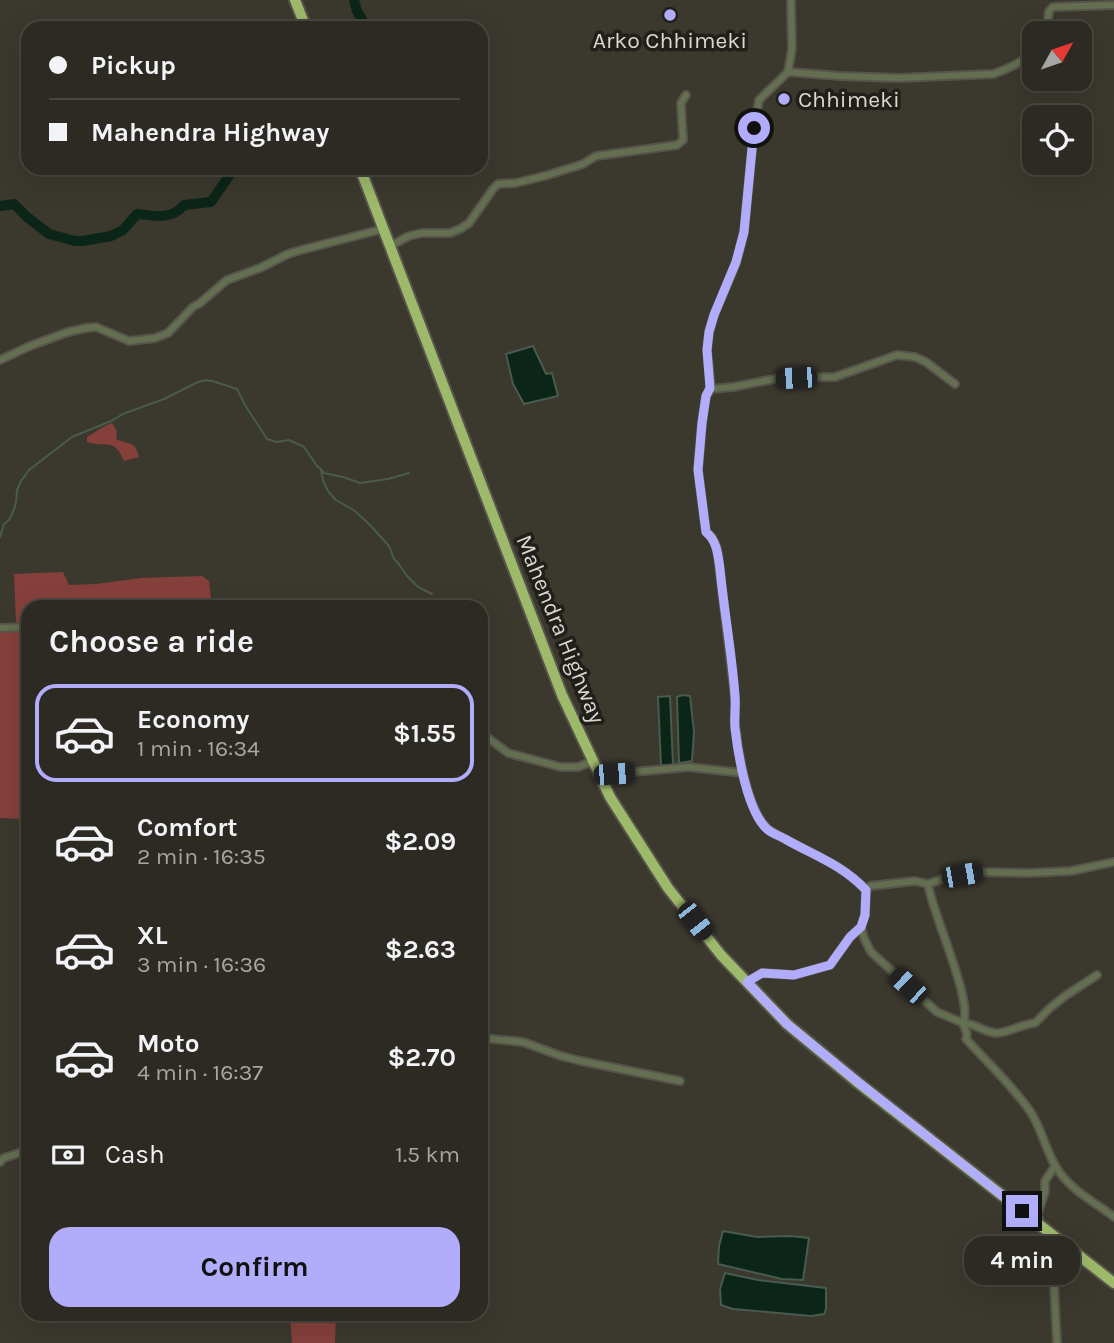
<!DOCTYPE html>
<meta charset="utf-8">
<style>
body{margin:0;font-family:Karla,sans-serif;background:#38362f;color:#f1f3f6;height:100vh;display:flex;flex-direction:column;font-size:26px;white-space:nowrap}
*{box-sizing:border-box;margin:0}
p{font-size:23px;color:#a6a7a5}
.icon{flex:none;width:38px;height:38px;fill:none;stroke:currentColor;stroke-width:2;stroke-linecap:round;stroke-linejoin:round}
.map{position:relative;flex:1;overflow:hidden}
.side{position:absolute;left:21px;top:600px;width:467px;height:721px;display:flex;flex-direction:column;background:#2c2a22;border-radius:21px;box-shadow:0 7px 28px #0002,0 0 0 2px #484640}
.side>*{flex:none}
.hud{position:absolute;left:21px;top:21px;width:467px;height:154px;border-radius:21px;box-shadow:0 7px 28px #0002,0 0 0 2px #484640;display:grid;align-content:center;height:154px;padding:0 28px;background:#2c2a22}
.needle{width:46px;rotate:50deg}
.fabs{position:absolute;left:1022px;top:21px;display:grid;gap:14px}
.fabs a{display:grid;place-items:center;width:70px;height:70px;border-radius:14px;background:#2c2a22;box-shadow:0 7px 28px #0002,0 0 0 2px #484640;font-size:35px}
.end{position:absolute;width:32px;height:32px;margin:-16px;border:9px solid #b1adfa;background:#111;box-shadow:0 0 0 4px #111}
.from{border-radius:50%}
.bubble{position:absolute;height:49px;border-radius:21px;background:#2c2a22;box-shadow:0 7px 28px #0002,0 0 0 2px #484640;font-size:23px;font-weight:700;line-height:49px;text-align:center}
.car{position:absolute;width:21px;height:42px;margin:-21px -10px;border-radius:9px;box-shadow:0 0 5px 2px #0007;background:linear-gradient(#222 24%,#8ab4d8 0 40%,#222 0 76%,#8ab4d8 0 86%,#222 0)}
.hud b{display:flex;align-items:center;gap:24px;height:66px;font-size:26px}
.hud b+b{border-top:2px solid #484640}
.hud i{width:18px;height:18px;background:#f1f3f6}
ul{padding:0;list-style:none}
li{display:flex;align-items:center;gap:21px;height:98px;margin:0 14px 10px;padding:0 14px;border:4px solid transparent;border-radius:21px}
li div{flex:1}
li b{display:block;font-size:26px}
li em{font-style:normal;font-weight:700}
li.selected{border-color:#b1adfa}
li>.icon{width:63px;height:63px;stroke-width:1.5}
h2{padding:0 28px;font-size:32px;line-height:84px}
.pay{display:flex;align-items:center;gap:18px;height:77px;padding:0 28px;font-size:26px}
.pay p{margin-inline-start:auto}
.button{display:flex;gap:14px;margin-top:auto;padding:14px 28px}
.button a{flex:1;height:80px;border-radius:21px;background:#b1adfa;color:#111;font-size:28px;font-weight:700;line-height:80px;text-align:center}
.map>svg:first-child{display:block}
.green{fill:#86403b}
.water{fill:#0b2618;stroke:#495b4f;stroke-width:2}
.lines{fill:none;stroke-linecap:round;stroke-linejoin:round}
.stream{stroke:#495b4f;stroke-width:2}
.river{stroke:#0b2618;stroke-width:10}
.street-casing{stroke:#57554b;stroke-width:10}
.highway-casing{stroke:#57554b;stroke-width:14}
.street{stroke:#636f50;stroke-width:6}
.highway{stroke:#9db96a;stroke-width:10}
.route{stroke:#b1adfa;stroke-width:9}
.poi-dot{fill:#b1adfa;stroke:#211f1a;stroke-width:2.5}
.labels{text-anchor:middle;stroke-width:7;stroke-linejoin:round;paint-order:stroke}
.poi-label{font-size:23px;fill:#d9d7d0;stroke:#211f1a}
.street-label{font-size:23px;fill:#d9d7d0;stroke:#211f1a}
</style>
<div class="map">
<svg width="1114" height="1343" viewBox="0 0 1114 1343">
<rect width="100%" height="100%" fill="#3b382e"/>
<g class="green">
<path d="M112 423 117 431 116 439C129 445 135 440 139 457L124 461C113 436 108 449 87 442V437L105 426Z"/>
<path d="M63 572 69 585 96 584 141 578 202 576 209 581 212 607H28V622H16L14 574Z"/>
<path d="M0 631H28V693L23 819 0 818Z"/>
<path d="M290 1314H336L335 1343H292Z"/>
</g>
<g class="water">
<path d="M533 346 546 374 552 373 558 396 524 404 513 384 506 354Z"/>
<path d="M682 695 690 696 694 732 692 761 679 763 677 697Z"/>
<path d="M670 696 673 765 661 766 658 697Z"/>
<path d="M723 1231 757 1237 790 1236 809 1238 803 1280 782 1279 718 1264 719 1246Z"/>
<path d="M725 1273 758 1280 826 1288V1309L824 1314 811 1316 733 1309 721 1305 720 1289Z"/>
</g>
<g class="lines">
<g class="stream">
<path d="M321 470 323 480 328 491 336 500 355 511 370 525 389 546 394 559 398 563 407 576 418 587 432 594"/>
<path d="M0 537 4 524 9 520 13 512 16 503 17 490 21 481 29 470 72 437 111 421 123 414 164 399 198 382 206 380 212 381 237 389 245 405 267 439 277 442 289 440 304 447 317 466 321 469 324 473 343 477 360 483 388 479 409 473"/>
</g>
<g class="river">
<path d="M354 0 357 11 367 28"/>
<path d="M0 206 14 204 27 217 49 234 75 241H83L111 236 123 230 137 214C155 216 172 220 184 205L211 202 229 176 232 168"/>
</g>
<defs>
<g id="street">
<path d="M1044 33 1047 28 1049 11 1053 7 1114 5"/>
<path d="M788 72 792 49 791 0"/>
<path d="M390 246 409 236 422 233H450L460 229 469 223 493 189 498 184 516 183 548 175 583 164 596 156 677 145 683 140 681 103 686 95"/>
<path d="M0 360 30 346 68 332 86 328 96 327 129 341 155 338 168 333 193 307 200 303 227 280 260 268 288 254 301 250 383 229"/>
<path d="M711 389 733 387 779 378 835 377 897 355 915 357 926 362 955 384"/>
<path d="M0 628 28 627"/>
<path d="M481 730 484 735 508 753 561 767H578L593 761"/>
<path d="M743 773 738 748 735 725V698L717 548 712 537 706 532 698 470 702 423 706 396 711 389 707 350 709 332 714 315 736 263 744 232 754 128 759 100 788 72 840 76 898 78 993 74C1008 69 1023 62 1034 51"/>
<path d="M599 775 689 767 743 773C748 791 753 813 766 827 771 833 782 837 789 841 818 857 842 865 866 890"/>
<path d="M928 884C932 913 974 1002 963 1023L937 1012 871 952 864 938 861 927 865 915 866 890 870 886 915 881 928 884 948 877 978 872 1028 873 1071 871 1114 862"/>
<path d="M1097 975 1065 996 1050 1008 1035 1023C1021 1024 1009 1033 996 1033 983 1032 974 1023 963 1023L967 1034 966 1039C987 1062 1011 1084 1030 1111 1043 1130 1046 1155 1060 1173 1074 1192 1096 1203 1114 1217"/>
<path d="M747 982 762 973 794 975 830 965 850 937 861 927"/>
<path d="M481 1038 523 1042 561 1056 581 1061 680 1081"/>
<path d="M0 1162 4 1158 28 1150"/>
<path d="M1040 1222 1037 1215 1045 1192V1181L1055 1166"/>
<path d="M1057 1343 1054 1284 1061 1272 1078 1255"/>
</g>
<g id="highway">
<path d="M295 0 306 28"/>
<path d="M360 168 562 695 610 797 668 888 721 955 787 1024 857 1082 1114 1283"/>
</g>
</defs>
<use href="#street" class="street-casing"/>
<use href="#highway" class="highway-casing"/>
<use href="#street" class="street"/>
<use href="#highway" class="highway"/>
</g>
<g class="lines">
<path class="route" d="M754 128 744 232 736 262 714 315 709 332 707 350 710 388 706 396 702 423 698 470 706 532C717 541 718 555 720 569 724 611 732 653 735 696 736 707 734 717 735 728 738 754 747 811 767 829 771 833 780 836 785 839 815 856 841 864 866 890L865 915 861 927 850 937 830 965 794 975 762 973 747 982 787 1024 858 1082 1022 1211"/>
</g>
<g class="poi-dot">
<circle cx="670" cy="15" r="7"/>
<circle cx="784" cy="99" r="7"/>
</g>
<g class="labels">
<g class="poi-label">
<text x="670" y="48">Arko Chhimeki</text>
<text x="798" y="107" text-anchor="start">Chhimeki</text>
</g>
<g class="street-label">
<text transform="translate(561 629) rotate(68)" y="8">Mahendra Highway</text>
</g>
</g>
</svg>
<div class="fabs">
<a><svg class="needle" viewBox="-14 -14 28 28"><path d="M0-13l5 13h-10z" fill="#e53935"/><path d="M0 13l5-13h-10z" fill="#a6a7a5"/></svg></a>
<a><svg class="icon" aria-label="locate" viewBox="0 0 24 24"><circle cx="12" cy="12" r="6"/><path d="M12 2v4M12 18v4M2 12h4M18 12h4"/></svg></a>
</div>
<i class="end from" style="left:754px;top:128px"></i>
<i class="end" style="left:1022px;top:1211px"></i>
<div class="bubble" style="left:964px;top:1236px;width:116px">4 min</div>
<i class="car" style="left:796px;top:378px;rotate:268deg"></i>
<i class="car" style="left:614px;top:774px;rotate:86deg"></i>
<i class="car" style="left:962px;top:875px;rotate:80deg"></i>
<i class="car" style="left:695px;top:921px;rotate:142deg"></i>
<i class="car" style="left:908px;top:986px;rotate:313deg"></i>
<div class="hud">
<b><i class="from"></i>Pickup</b>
<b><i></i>Mahendra Highway</b>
</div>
<section class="side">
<h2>Choose a ride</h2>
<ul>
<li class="selected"><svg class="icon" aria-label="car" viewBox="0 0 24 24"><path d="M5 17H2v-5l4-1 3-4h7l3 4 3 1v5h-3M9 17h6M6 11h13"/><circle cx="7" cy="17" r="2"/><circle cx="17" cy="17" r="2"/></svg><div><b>Economy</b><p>1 min · 16:34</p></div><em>$1.55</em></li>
<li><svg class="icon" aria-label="car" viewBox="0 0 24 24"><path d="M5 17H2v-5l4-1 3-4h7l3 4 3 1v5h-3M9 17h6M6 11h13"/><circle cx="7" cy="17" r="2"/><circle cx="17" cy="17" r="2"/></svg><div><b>Comfort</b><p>2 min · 16:35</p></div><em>$2.09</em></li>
<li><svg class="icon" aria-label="car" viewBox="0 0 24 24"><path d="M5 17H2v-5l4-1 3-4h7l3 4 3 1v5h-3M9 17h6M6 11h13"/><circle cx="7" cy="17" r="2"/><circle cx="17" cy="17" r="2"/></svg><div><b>XL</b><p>3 min · 16:36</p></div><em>$2.63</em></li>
<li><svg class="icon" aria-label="car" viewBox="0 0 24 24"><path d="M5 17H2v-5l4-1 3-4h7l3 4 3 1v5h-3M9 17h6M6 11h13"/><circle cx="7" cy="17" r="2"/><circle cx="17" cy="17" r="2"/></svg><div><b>Moto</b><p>4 min · 16:37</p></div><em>$2.70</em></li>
</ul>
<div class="pay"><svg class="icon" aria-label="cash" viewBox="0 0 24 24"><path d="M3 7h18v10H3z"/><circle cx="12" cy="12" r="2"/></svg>Cash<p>1.5 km</p></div>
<div class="button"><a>Confirm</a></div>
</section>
</div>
